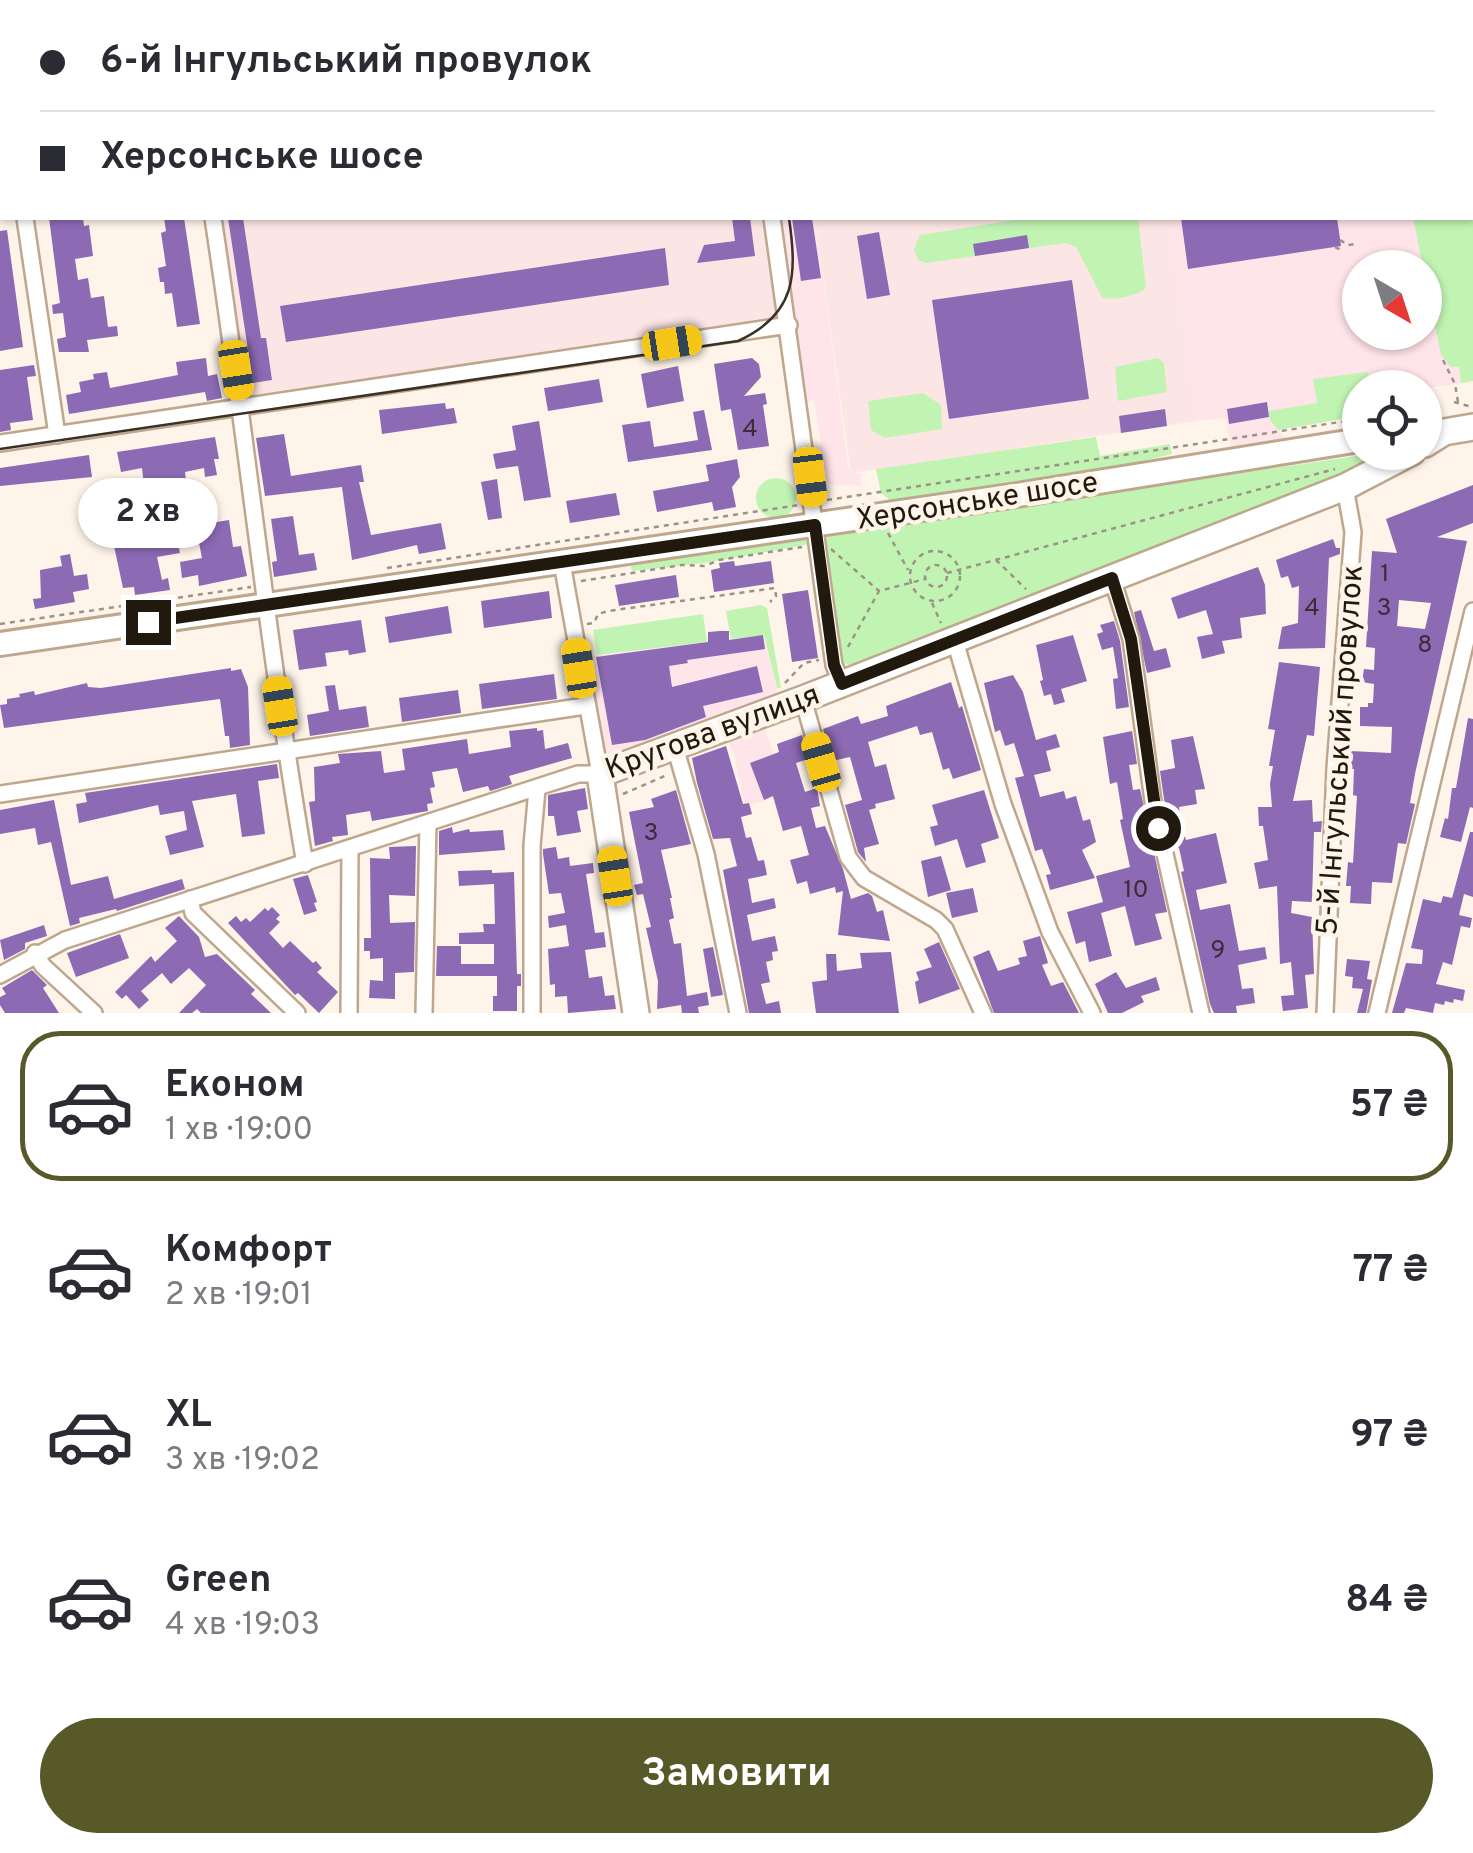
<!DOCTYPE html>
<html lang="uk">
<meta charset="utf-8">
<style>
body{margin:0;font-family:Overpass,sans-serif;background:#f7f7f7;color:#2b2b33;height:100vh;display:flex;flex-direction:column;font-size:38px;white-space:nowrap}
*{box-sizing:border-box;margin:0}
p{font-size:32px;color:#7c7c81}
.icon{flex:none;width:55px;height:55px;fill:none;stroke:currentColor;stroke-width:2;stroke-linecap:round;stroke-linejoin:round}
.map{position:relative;height:1013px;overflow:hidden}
.side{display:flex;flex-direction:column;background:#fff;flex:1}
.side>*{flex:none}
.banner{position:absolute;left:0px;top:0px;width:1475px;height:220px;box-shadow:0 2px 8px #0004;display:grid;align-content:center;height:220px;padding:0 40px;background:#fff}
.needle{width:65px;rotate:141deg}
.tools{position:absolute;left:1342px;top:250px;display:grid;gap:20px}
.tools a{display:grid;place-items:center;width:100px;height:100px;border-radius:50%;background:#fff;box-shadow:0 2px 8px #0004;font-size:50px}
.end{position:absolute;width:45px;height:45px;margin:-22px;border:12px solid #21180e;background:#fff;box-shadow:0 0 0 5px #fff}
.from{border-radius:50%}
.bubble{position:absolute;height:70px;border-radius:35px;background:#fff;box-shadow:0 2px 8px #0004;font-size:32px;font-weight:700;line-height:70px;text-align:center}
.car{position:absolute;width:30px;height:60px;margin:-30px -15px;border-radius:12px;box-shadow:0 0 8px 2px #0007;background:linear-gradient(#f5c518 24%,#345 0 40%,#f5c518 0 76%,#345 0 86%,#f5c518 0)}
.banner b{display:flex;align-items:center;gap:35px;height:95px;font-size:38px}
.banner b+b{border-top:2px solid #e1e1e2}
.banner i{width:25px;height:25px;background:#2b2b33}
ul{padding:18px 0 0;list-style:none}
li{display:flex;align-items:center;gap:30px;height:150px;margin:0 20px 15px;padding:0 20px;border:5px solid transparent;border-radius:40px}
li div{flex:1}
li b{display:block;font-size:38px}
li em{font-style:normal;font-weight:700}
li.selected{border-color:#575a28}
li>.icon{width:90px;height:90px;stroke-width:1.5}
.cta{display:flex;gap:20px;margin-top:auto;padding:20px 40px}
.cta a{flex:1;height:115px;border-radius:60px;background:#575a28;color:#fff;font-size:40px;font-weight:700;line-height:115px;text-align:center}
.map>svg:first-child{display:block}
.commercial{fill:#ffe4e9;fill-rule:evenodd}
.industrial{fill:#fce6e5}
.green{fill:#c1f3b2}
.building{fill:#8c6ab4;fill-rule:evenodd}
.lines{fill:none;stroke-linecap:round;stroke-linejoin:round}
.minor-casing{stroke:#bea78d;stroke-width:20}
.secondary-casing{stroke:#bea78d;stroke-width:28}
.primary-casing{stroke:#bea78d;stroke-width:30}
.path{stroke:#9c9388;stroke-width:2.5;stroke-dasharray:5 5;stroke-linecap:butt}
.minor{stroke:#fff;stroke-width:15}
.secondary{stroke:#fff;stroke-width:22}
.primary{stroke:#fff;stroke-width:25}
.tram{stroke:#393026;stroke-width:2.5}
.route{stroke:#21180e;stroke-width:12}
.labels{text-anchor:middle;stroke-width:9;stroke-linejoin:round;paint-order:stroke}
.number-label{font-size:25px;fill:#3c2c38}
.street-label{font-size:30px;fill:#21180e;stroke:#fef4e9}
</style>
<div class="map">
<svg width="1473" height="1013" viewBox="0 0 1473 1013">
<rect width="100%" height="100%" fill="#fef4e9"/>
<g class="commercial">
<path d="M778 218H815L848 465 851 473H861V486L832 485 822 479 815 466 813 451 821 444 814 400 805 403Z"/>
<path d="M1168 218H1435L1471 382 1425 388H1360V397L1270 420 1286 439 1231 446 1225 418 1197 421ZM1360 268H1425V332H1360Z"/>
<path d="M763 635 779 697 606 759 603 755 586 657Z"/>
<path d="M763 722 786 793 745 807 734 754 726 736Z"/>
</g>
<g class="industrial">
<path d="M189 0H731L732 2H190Z"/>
<path d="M222 218H765L781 323 249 396Z"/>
<path d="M815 218H1168L1197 421 851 473Z"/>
</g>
<g class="green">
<path d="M1375 0H1473V381L1461 383 1459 367H1451L1441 355 1413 218H1472V2H1375Z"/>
<path d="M1028 218H1138L1146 288C1137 295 1113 302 1102 297L1076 247 1065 243 926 263 918 260 914 249 920 235Z"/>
<path d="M1158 358 1164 363 1167 392 1118 401 1115 367Z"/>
<path d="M1368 372 1370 386 1381 385 1382 387 1360 388V416L1278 430 1270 420 1268 411 1317 403 1313 379Z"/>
<path d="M923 393 941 405 942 429 885 438 871 430 868 401Z"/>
<path d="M1096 437 1100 456 1170 444 1172 454 1093 473 892 502 881 493 876 469Z"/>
<path d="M1370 454 1378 459V464L854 667 841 662 823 541 830 534Z"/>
<circle cx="776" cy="498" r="20"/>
<path d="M800 536 810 544 705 563 632 571 630 562Z"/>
<path d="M761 605 767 608 781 688H777L764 635 731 639 726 611Z"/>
<path d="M703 614 707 642 597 655 593 630Z"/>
</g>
<g class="building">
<path d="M49 218H83L84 226 89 225 93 256 75 259 78 280 88 278 91 298 104 296 108 327 117 326 118 336 87 340 89 352H59L57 339 66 337 63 313 53 314 52 305 60 303Z"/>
<path d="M164 218H184L200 324 177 327 172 293 165 294 164 282H160L158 268 166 266 161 233 166 231Z"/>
<path d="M228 218H243L261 338H266L272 380 253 383Z"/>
<path d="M732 218H750L755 256 697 263 704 245 735 241Z"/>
<path d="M792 218H812L821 278 801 281Z"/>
<path d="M1181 218H1337L1341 246 1188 269Z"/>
<path d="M7 230 23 347 0 351V231Z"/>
<path d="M879 232 890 295 867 299 857 236Z"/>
<path d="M1027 235 1029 248 975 256 973 244Z"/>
<path d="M665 248 669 285 286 342 280 306Z"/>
<path d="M1072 280 1089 399 949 419 932 300Z"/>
<path d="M206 358 208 376 217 374 222 398 207 401 205 392 69 414 66 395 81 392 79 382 94 379 93 374 107 372 110 388 178 375 176 362Z"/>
<path d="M752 358 759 364 761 377 744 396 765 393 767 404 763 405 769 446 738 450 731 409 721 411 714 364Z"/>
<path d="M34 365 36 376 27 377 33 420 10 423 11 430 0 432V370Z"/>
<path d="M678 366 684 401 647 408 641 374Z"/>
<path d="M599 379 603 402 548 411 544 388Z"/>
<path d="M1267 402 1269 417 1229 424 1227 409Z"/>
<path d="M445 403 446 409 454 408 457 423 382 434 379 410Z"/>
<path d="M1165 409 1167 426 1121 433 1119 416Z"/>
<path d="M704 410 712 450 628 462 622 425 650 421 654 447 698 440 693 412Z"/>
<path d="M539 421 551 497 524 501 518 466 496 469 493 454 516 450 512 426Z"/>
<path d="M284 434 291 476 361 465 364 482H359L371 535 441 523 446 549 419 554 417 545 352 560 342 487 265 496 256 438Z"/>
<path d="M215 437 219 459H214L217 475 205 477 204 468 185 472 186 480 144 486 142 468 121 472 117 452Z"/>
<path d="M89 455 92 477 0 486V468Z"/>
<path d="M737 459 740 477 732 487 736 507 714 511 712 502 657 512 653 491 709 481 706 465Z"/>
<path d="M497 479 502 518 488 520 481 482Z"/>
<path d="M1473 485V523L1437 537 1467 541 1415 774 1410 803 1415 804 1406 844 1398 843 1392 883 1372 882 1371 904 1350 903 1351 886H1346L1348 862 1353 863 1357 796 1353 795 1354 769H1349L1350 751 1391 753 1392 727 1360 726V707H1368V703H1373L1374 684 1362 682 1364 669 1374 670 1375 648 1366 647 1372 551 1397 553 1386 519ZM1399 600 1431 603 1425 629 1397 626Z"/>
<path d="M616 493 620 515 570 523 566 501Z"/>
<path d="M163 508 169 540 177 538 180 553 157 557 162 580 168 578 170 590 135 595 134 587 123 588 114 546 154 537 150 510Z"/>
<path d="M293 516 299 555 314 553 317 570 274 577 272 562 277 561 271 519Z"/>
<path d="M229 520 233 547 241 546 247 576 199 586 198 575 182 578 180 562 202 558 197 533 212 530 211 523Z"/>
<path d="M1333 539 1336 548H1340V554L1329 558 1325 648 1278 649 1282 627 1298 623 1299 586 1292 588 1288 576 1281 578 1276 560Z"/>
<path d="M70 554 74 576 87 574 89 589 73 592 75 602 35 609 33 599 41 598 40 570 62 566 60 556Z"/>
<path d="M734 561 735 566 771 561 774 583 714 592 711 570 720 568 719 563Z"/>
<path d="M1258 567 1265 585 1266 614 1240 618 1242 638 1222 641 1225 653 1202 659 1197 637 1213 634 1206 610 1178 619 1171 598Z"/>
<path d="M676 575 679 597 619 606 615 585Z"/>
<path d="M808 590 818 658 792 662 782 594Z"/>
<path d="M549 591 552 618 484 628 481 601Z"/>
<path d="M448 606 452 633 389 643 385 617Z"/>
<path d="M1141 610 1154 651 1166 648 1171 667 1147 673 1134 612Z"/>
<path d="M361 620 366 652 349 655 348 650 325 653 327 666 299 670 293 630Z"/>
<path d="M1114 621 1120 641 1129 707 1116 709 1113 679 1118 678 1113 647 1102 650 1097 634 1103 632 1100 625Z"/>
<path d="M720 631H729V640L763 635 765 649 687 660 688 663 669 666 672 687 757 666 763 692 703 706 706 717 645 740 612 745 596 657 708 642V632Z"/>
<path d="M1073 635 1087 681 1061 689 1065 702 1054 705 1051 694 1044 696 1040 681 1043 680 1036 645Z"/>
<path d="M1279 662 1320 667 1314 736 1307 735 1293 801 1312 800 1313 822 1322 821 1321 832H1314L1312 902 1292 901 1291 913 1312 917 1314 974 1305 975 1308 1008 1283 1011 1281 996 1294 995 1291 962 1280 964 1277 886 1259 889 1254 863 1268 860 1263 826H1259L1258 807H1272L1270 784 1273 766H1269L1275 730 1268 729Z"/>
<path d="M231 668V671L241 669 248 687 250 745 230 748 229 736H225L220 699 4 728 0 705 7 704V699L20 697 19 694 34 691 35 695 87 683 88 687 101 688Z"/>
<path d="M554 674 557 699 482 709 479 684Z"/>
<path d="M1013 675 1023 692 1036 740 1056 734 1060 747 1046 751 1051 771 1034 775 1040 797 1064 791 1066 799 1076 796 1083 821 1090 819 1096 842 1082 850 1095 878 1050 890 1046 875 1051 874 1042 849 1035 851 1015 778 1024 776 1014 743 1005 746 1000 730 995 732 984 683Z"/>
<path d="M951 682 959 708 962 706 981 770 953 779 949 768 943 770 932 732 920 735 917 726 868 742 875 767 886 764 895 799 875 804 876 808 869 810 879 844 864 848 866 862 858 852 845 805 862 800 850 757 832 761 823 729 858 716 861 724 888 716 886 706Z"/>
<path d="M335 685 339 710 366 706 369 727 310 736 307 715 329 711 325 686Z"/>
<path d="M458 690 461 713 402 722 399 698Z"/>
<path d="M1468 718 1473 719V808L1470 807 1461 842 1440 837 1445 818 1448 819 1452 788H1456Z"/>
<path d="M537 728V731L543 730 545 749 568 743 572 758 509 776 512 784 490 791 488 786 463 792 457 768 432 772 435 787 430 788 433 803 427 804 428 811 372 821 370 811 346 815 348 835 332 837 333 841 315 846 309 802 315 801 314 767 340 763 338 754 381 751 384 773 405 770 402 749 467 739 469 754 511 747 509 731Z"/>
<path d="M1132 731 1137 764 1129 765 1133 790 1140 789 1167 912 1155 914 1162 939 1135 946 1125 906 1101 913 1112 956 1089 962 1085 941 1076 944 1067 912 1103 902 1096 876 1130 867 1120 820 1123 819 1117 782 1110 784 1103 737Z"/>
<path d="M802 735 808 759 796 763 805 792 817 788 820 806 811 808 816 828 825 826 843 869 851 899 868 893 872 896 877 912 883 910 890 941 838 935 843 891 836 893 835 887 810 894 807 881 797 884 790 860 809 855 801 826 783 831 773 796 764 800 750 763 779 752 777 744Z"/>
<path d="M1193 736 1205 789 1195 790 1197 804 1179 807 1181 822 1186 840 1216 833 1227 883 1196 890 1200 910 1230 904 1239 951 1265 947 1267 959 1238 965 1242 989 1253 988 1255 1003 1236 1006 1237 1013H1214L1210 1004 1181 872 1184 871 1179 848 1175 849 1164 799 1160 771 1175 768 1171 740Z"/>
<path d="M726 746 743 804 749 803 752 814 741 817 746 838 751 837 758 861 764 860 767 875 748 879 752 903 774 898 776 908 747 915 752 941 775 936 778 951 772 952 773 960 766 962 770 982 761 984 766 1004 779 1001 781 1013H749L723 870 737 866 730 838 713 839 697 783 692 758Z"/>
<path d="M277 764 279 778 258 781 265 834 242 837 236 794 192 801 204 847 170 855 165 836 187 830 184 811 160 815 158 805 79 823 76 804 87 802 85 793Z"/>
<path d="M585 788 588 809 577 811 581 832 557 836 554 816H548V795Z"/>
<path d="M676 790 691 844 661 850 672 898H670L674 918 669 920 674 944 681 943 687 996 707 992 709 1005 698 1007 699 1013H682L681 1005 657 1009 658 981 646 928 651 927 643 894 637 895 634 885 643 883 629 812 654 807 651 799Z"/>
<path d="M984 790 999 838 981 844 986 862 966 868 957 839 935 846 930 827 938 825 932 805Z"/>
<path d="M54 800 71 885 108 876 114 899 182 879 185 889 117 911 116 909 79 918 80 923 70 926 51 842 38 845 35 828 0 834V810Z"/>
<path d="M452 827 453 833 469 829 470 832 503 830 505 850 439 855V831Z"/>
<path d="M1470 832H1473V897L1464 894 1459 915 1472 918 1470 928 1461 926 1452 965 1443 962 1436 984 1465 990 1463 1001 1454 999 1453 1003 1445 1001 1444 1005 1435 1003 1433 1013 1406 1008 1404 1013H1392L1406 963 1422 964 1423 950 1411 948 1423 899 1441 903 1443 896 1452 898Z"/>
<path d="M416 846 415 896 389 895 390 923 415 922 414 972 395 973V999L369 998 370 980 383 981V958L370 959V951H364V938H371L370 858 390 859 389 847Z"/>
<path d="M556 847 558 859 569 857 570 866 593 863 594 873 586 874 595 933 604 932 606 947 585 950 589 978 602 976 605 996 614 995 616 1009 568 1013 567 996 555 997V984L550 985 548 949 569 946 566 925 549 928 548 916 565 913 561 893 549 894 543 854V849Z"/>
<path d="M941 856 951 890 928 897 921 861Z"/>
<path d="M492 870V873L514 872 517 974H521V986H517V1011H493V996H497V976H436L437 946H461V964H494V944H459V933L484 932 483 924H495L494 884 459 886 458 871Z"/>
<path d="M308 875 317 902 314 903 317 911 304 915 293 879Z"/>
<path d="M973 888 978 912 952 918 946 893Z"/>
<path d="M272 907 280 915 276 919 280 922 269 933 283 948 290 941 313 963 316 961 322 968 317 972 338 992 319 1013 298 993 295 995 228 923 236 916 241 922 246 918 250 922 265 908 268 911Z"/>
<path d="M179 916 199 937 205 957 217 954 255 990 251 994 271 1013H201L197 1009 192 1013H179L206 985 189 968 171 984 162 973 141 991 149 1000 139 1009 126 995 122 999 115 992 151 956 155 962 177 941 165 928Z"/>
<path d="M44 925 47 936 25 943V949L4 960 0 940Z"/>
<path d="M120 934 129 958 76 977 67 953Z"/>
<path d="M1040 936 1048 963 1042 965 1051 986 1063 982 1079 1013H994L973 957 989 950 998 971 1020 964 1018 958 1027 956 1023 941Z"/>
<path d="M939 942 960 989 919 1004 915 982 919 980 916 972 932 967 924 949Z"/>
<path d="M713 947 723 995 711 997 703 949Z"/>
<path d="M891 952 899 1013H816L812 982 827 980 826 954H836L837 971 862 968 860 953Z"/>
<path d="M1347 959 1370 961 1367 979 1372 980 1366 1013H1357L1363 989 1352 988 1353 977 1345 976Z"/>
<path d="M32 970 47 985 43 988 59 1013H5L0 1005V997L6 994 2 988Z"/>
<path d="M1116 972 1126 988 1156 977 1160 990 1141 996 1144 1002 1122 1013H1108L1095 984Z"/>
</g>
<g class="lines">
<defs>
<g id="minor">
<path d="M179 0V2"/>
<path d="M741 0V2"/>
<path d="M0 47 2 64"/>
<path d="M25 218 57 435"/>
<path d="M213 218C246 433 268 649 305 864"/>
<path d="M772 218 825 602 834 665 842 684"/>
<path d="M0 443 789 325"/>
<path d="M1112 578 1131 639 1153 801 1201 1013"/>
<path d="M955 641 1003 804 1050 932 1092 1013"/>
<path d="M803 699 848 857 864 878 936 920 945 929 983 1013"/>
<path d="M675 747 706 854 738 1013"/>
<path d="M0 794 585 706"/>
<path d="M190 899 193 913 297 1013"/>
<path d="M35 953 43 966 94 1013"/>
<path d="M0 975 65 940 578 774H600L562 563"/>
<path d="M349 1013 350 849"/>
<path d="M424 1013 428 823"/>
<path d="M532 1013V846L537 789"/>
<path d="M1325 1013 1335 768 1353 532 1345 487"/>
<path d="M1377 1013 1473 611"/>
</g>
<path id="secondary" d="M0 644 1017 495 1360 440"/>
<g id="primary">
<path d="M1425 444 1444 432 1473 427"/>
<path d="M636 1013 600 774 803 699 1345 487 1412 452"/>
</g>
</defs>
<use href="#minor" class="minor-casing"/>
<use href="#secondary" class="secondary-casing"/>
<use href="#primary" class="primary-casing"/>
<g class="path">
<path d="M1340 240 1348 245 1356 244"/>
<path d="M1335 247 1344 251"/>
<path d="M1443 360 1455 384 1458 402"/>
<path d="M1454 402 1472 407"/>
<path d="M1425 407H1429"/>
<path d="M827 500 1360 419"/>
<path d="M888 533 908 570"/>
<path d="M831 549 879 591"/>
<circle cx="935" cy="576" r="25"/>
<path d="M996 560 1026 589"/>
<circle cx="936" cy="576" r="11"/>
<path d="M387 568 799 505"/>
<path d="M947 573 1335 469"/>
<path d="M581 581 682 565 705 566 719 560 802 547"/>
<path d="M932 603 941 623"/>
<path d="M0 624 251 587"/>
<path d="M587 624 594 623 598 614 608 611 775 588 776 596 770 602"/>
<path d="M848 647 879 591 925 579"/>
<path d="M785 683 804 663 819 660"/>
<path d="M623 794 667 775"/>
</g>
<use href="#minor" class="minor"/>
<use href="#secondary" class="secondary"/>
<use href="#primary" class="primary"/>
<g class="tram">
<path d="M752 0 753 2"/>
<path d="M0 449 738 341C797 314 797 274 789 218"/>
</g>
</g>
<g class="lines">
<path class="route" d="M148 622 815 525 834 665 842 684 1112 578 1131 639 1158 828"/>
</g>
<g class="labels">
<g class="number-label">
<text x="750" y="436">4</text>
<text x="1385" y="581">1</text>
<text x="1312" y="615">4</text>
<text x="1384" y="615">3</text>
<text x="1425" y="652">8</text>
<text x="651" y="840">3</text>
<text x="1136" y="897">10</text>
<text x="1218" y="957">9</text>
</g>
<g class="street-label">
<text transform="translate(977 500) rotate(-9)" y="10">Херсонське шосе</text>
<text transform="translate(712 731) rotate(-20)" y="10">Кругова вулиця</text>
<text transform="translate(1339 750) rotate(-86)" y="10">5-й Інгульський провулок</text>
</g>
</g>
</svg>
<div class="tools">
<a><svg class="needle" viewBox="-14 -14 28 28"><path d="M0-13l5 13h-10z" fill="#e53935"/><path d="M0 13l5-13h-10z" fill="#7c7c81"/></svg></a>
<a><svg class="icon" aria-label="locate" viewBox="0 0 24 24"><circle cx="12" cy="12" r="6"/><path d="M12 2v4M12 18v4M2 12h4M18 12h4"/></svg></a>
</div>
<i class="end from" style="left:1158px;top:828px"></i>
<i class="end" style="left:148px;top:622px"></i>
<div class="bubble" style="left:78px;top:478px;width:140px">2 хв</div>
<i class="car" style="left:672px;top:343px;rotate:81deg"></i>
<i class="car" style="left:236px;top:370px;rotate:171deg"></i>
<i class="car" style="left:810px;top:477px;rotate:173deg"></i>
<i class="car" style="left:579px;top:668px;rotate:351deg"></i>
<i class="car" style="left:280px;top:706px;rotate:351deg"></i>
<i class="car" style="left:821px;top:762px;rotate:344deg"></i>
<i class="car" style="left:615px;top:876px;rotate:351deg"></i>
<div class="banner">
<b><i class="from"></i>6-й Інгульський провулок</b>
<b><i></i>Херсонське шосе</b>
</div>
</div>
<section class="side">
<ul>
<li class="selected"><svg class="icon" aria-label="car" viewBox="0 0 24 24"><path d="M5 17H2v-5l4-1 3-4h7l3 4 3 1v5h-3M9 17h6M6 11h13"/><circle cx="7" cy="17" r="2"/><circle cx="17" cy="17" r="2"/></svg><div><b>Економ</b><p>1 хв · 19:00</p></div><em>57 ₴</em></li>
<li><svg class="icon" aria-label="car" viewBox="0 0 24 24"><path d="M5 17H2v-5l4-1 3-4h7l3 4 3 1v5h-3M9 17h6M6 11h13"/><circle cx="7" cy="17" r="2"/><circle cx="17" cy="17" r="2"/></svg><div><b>Комфорт</b><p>2 хв · 19:01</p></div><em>77 ₴</em></li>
<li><svg class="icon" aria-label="car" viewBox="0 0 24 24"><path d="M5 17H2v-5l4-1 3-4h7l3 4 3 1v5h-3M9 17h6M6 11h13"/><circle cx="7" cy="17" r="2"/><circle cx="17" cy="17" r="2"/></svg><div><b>XL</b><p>3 хв · 19:02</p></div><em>97 ₴</em></li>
<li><svg class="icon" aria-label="car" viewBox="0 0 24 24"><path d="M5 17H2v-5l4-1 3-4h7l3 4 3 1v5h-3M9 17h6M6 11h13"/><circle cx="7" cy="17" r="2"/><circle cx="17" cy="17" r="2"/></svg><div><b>Green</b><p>4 хв · 19:03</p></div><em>84 ₴</em></li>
</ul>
<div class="cta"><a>Замовити</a></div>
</section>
